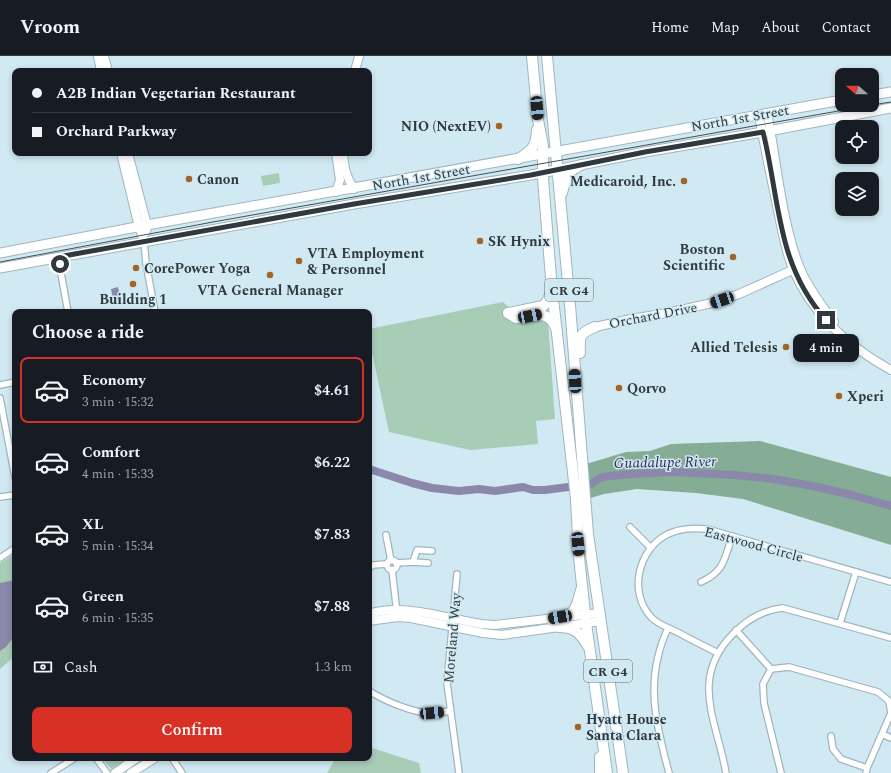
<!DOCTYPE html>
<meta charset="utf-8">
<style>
body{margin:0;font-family:Spectral,serif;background:#242831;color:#f1f3f6;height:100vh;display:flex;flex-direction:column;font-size:15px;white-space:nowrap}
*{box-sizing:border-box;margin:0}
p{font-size:13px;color:#9ea1a6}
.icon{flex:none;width:22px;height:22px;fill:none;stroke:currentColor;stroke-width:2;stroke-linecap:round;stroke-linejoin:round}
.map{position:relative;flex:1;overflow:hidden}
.panel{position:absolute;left:12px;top:253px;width:360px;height:452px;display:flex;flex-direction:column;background:#171b24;border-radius:8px;box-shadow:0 2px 6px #0003}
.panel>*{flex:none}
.hud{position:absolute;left:12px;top:12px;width:360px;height:88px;border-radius:8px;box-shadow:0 2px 6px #0003;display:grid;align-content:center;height:88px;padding:0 20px;background:#171b24}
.needle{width:26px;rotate:290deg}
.tools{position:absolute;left:835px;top:12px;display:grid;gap:8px}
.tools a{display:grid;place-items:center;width:44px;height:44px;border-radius:8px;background:#171b24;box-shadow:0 2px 6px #0003;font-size:20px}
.end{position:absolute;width:18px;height:18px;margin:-9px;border:5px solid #30393d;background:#fff;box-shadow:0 0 0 2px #fff}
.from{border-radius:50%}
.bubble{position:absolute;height:28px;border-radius:8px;background:#171b24;box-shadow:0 2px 6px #0003;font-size:13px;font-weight:600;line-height:28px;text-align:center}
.car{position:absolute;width:12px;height:24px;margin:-12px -6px;border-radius:5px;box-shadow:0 0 3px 1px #0007;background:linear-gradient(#222 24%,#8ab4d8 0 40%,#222 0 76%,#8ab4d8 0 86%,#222 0)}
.hud b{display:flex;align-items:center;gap:14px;height:38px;font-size:15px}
.hud b+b{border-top:1px solid #363941}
.hud i{width:10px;height:10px;background:#f1f3f6}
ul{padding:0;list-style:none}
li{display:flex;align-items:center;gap:12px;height:66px;margin:0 8px 6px;padding:0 12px;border:2px solid transparent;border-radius:8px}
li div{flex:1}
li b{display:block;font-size:15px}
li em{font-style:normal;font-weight:600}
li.active{border-color:#d93025}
li>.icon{width:36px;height:36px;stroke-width:1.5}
h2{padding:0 20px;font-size:18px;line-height:48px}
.pay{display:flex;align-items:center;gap:10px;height:44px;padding:0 20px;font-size:15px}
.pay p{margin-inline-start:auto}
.action{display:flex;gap:8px;margin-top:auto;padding:8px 20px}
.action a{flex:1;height:46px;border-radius:8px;background:#d93025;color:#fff;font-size:16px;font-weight:600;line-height:46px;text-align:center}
header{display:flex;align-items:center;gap:24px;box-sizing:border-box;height:56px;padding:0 20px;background:#171b24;border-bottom:1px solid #363941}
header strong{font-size:19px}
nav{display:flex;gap:22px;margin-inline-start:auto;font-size:14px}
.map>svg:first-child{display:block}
.green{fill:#a8cdb7}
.forest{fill:#85ac95}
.water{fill:#8b88ac}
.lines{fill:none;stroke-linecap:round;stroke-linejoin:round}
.river{stroke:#8b88ac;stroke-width:8}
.street-casing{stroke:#a0b6bf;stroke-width:8}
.secondary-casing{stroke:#a0b6bf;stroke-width:10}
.primary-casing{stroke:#a0b6bf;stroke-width:11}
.highway-casing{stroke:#a0b6bf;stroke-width:12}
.street{stroke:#fff;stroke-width:5.5}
.secondary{stroke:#fff;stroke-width:8}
.primary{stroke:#fff;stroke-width:9}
.highway{stroke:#fff;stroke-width:10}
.tram{stroke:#455055;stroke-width:1}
.route{stroke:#30393d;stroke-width:5}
.poi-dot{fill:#a16428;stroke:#d1e9f2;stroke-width:1.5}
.labels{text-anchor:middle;stroke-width:3;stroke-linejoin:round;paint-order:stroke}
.shield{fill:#d1e9f2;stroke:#606e73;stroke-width:1}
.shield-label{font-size:13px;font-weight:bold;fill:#30393d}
.street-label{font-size:14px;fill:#30393d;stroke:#d1e9f2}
.poi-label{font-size:14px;font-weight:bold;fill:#30393d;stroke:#d1e9f2;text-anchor:start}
.water-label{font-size:15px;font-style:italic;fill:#312959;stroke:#d1e9f2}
</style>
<header>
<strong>Vroom</strong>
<nav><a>Home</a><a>Map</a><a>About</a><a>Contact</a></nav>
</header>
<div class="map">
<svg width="891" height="717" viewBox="0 0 891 717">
<rect width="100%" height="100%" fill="#d1e9f2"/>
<g class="green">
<path d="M279 117 280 127 263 130 261 120Z"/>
<path d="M503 246 512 254 547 251 555 363 536 365 538 388 470 394 389 376 369 283V273Z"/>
<path d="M15 498V600L0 613V507Z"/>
<path d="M369 691 419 707 421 717H327L336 702H369Z"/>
<path d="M102 702H129L111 713Z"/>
</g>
<path class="forest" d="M760 385 891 421V489L743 443 696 437 637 433 604 438 587 443 586 408 626 396 650 395 671 388Z"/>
<g class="water">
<path d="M118 231 121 247 114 248 111 233Z"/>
<path d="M15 524V579L6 591 0 595V527Z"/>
</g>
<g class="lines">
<path class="river" d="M369 413 412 427 432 432 459 435 479 433 495 435 523 431 533 434H545L591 428 600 422 609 420 634 418 674 416 734 419 773 423 813 430 852 439 891 450"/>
<defs>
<g id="street">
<path d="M144 185 146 207 155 256"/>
<path d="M58 201 68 256"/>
<path d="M0 329 15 326"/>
<path d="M0 342 15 421"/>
<path d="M0 441 15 439"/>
<path d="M630 471 650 491"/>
<path d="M386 479 391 505"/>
<path d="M0 502 15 492"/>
<circle cx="392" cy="509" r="5"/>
<path d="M413 506 417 494 432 495"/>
<path d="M396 507 413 506 428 507"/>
<path d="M369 512 373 509 387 508"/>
<path d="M392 514 397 557"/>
<path d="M457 518 447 627 459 717"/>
<path d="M701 526C724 516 725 502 732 480"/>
<path d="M840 567 856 516"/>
<path d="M668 572C664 581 660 591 658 601 648 641 659 678 669 717"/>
<path d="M736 574 771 613"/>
<path d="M718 597C704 590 690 583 677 576 669 572 657 568 651 561 628 536 638 493 668 478 681 472 693 472 707 473L891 526"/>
<path d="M771 613 789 611 878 636 889 645 891 657"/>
<path d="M771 613 763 628 764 647 781 717"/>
<path d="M369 635C385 645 413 657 431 657 438 657 444 656 450 655"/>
<path d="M882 678 891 682"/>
<path d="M831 680 833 693 841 703 867 712"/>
<path d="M96 702 107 717"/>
<path d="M172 702 182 717"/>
<path d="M51 717 75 702"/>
<path d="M726 717C717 665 688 621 735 576 748 563 764 554 783 552L891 582"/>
<path d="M866 717 867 712 891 657"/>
</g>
<g id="secondary">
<path d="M98 0 101 15"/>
<path d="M104 0 108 15"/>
<path d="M355 15 359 0"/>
<path d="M767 57C777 106 781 163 799 210 807 230 821 249 834 266"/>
<path d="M759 59C764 88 770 116 776 145 781 168 784 191 793 213 812 258 849 291 891 314"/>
<path d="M121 97 139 171 144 185"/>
<path d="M128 97 147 169 146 176"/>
<path d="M343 97C344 111 346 121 354 133"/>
<path d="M336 136 340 124 336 97"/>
<path d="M595 271 631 263 667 257 712 247 739 238 797 212"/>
<path d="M369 558C402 547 447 562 481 568L495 569 555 562"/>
<path d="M566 561 599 557"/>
<path d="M369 565 397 561 411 562 483 577 502 579 601 565"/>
<path d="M115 717 137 702"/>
<path d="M131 717 155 702"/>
</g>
<g id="primary">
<path d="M872 39 891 36"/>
<path d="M0 197 147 169 842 44"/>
<path d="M0 212 354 148 531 119 645 96 763 76 891 52"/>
</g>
<g id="highway">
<path d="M532 0 538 64 543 90V123L552 234 576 443 579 501 586 567 607 717"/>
<path d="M547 0 570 249 588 478 623 717"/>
<path d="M518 103C532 95 536 91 537 74"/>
<path d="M562 137C566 122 566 116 581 109"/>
<path d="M508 257 516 262C533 262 547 251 556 272"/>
<path d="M508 257 543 250 547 246 552 234"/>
<path d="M580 297C579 281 579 277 595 271"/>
<path d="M550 563C574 558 575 559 581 534"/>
<path d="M558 571C575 571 579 576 588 590"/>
<path d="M600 717V701"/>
</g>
</defs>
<use href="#street" class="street-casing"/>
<use href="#secondary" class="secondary-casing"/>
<use href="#primary" class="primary-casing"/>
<use href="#highway" class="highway-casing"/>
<use href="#street" class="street"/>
<use href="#secondary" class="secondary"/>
<use href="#primary" class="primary"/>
<use href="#highway" class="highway"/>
<g class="tram">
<path d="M872 49 891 46"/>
<path d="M0 206 213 166 872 49"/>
</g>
</g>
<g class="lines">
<path class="route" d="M60 208 58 201 354 148 531 119 645 96 763 76C780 144 776 208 826 264"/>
</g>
<g class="poi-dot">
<circle cx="499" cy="70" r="4"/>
<circle cx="189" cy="123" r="4"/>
<circle cx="684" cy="125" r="4"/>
<circle cx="480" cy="185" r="4"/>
<circle cx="733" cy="201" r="4"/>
<circle cx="299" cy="205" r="4"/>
<circle cx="136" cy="212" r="4"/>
<circle cx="270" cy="219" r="4"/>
<circle cx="133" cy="228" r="4"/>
<circle cx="786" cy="291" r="4"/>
<circle cx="619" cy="332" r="4"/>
<circle cx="839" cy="340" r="4"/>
<circle cx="578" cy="671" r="4"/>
</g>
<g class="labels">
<g class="shield">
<rect x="545" y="223" width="48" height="22" rx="3"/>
<rect x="584" y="604" width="48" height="22" rx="3"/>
</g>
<g class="shield-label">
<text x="569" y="239">CR G4</text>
<text x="608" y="620">CR G4</text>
</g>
<g class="street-label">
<text transform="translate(740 62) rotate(-10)" y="5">North 1st Street</text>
<text transform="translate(421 121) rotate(-10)" y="5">North 1st Street</text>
<text transform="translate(653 259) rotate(-11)" y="5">Orchard Drive</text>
<text transform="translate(754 488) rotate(15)" y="5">Eastwood Circle</text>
<text transform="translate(452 582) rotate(-85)" y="5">Moreland Way</text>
</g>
<g class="poi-label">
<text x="491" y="75" text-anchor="end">NIO (NextEV)</text>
<text x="197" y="128">Canon</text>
<text x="676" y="130" text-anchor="end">Medicaroid, Inc.</text>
<text x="488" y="190">SK Hynix</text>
<text x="725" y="198" text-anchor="end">Boston<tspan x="725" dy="16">Scientific</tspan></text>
<text x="307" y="202">VTA Employment<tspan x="307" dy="16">&amp; Personnel</tspan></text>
<text x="144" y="217">CorePower Yoga</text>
<text x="270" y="239" text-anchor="middle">VTA General Manager</text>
<text x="133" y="248" text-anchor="middle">Building 1</text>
<text x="778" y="296" text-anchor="end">Allied Telesis</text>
<text x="627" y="337">Qorvo</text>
<text x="847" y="345">Xperi</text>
<text x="586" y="668">Hyatt House<tspan x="586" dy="16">Santa Clara</tspan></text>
</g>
<g class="water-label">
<text transform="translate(665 406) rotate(-1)" y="5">Guadalupe River</text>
</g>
</g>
</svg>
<div class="tools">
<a><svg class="needle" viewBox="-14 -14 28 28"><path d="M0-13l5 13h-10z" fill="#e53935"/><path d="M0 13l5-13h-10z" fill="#9ea1a6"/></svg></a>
<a><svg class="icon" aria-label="locate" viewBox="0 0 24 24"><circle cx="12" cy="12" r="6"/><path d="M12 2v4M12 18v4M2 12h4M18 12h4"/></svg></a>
<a><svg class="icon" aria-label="layers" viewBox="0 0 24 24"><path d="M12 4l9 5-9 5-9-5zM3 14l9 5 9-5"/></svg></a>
</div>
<i class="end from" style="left:60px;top:208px"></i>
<i class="end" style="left:826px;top:264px"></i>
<div class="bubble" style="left:793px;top:278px;width:66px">4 min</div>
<i class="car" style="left:537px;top:52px;rotate:175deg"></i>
<i class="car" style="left:722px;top:244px;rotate:251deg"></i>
<i class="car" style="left:530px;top:260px;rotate:79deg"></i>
<i class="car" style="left:575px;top:325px;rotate:357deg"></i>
<i class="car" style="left:578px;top:488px;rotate:175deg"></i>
<i class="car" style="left:560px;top:561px;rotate:260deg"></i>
<i class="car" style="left:432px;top:657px;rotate:85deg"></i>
<div class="hud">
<b><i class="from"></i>A2B Indian Vegetarian Restaurant</b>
<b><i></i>Orchard Parkway</b>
</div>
<section class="panel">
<h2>Choose a ride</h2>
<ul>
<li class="active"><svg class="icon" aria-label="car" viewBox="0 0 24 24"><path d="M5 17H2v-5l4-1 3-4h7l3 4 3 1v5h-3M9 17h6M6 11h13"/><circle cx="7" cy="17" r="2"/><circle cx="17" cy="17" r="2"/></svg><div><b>Economy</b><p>3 min · 15:32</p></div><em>$4.61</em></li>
<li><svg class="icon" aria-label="car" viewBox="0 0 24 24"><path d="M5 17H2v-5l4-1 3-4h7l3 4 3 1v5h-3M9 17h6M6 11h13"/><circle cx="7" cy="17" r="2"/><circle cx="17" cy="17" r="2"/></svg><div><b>Comfort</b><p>4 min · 15:33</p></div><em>$6.22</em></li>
<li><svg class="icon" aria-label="car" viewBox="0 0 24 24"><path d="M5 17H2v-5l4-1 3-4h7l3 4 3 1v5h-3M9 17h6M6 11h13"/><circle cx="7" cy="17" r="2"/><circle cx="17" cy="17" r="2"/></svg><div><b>XL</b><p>5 min · 15:34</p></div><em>$7.83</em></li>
<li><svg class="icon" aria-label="car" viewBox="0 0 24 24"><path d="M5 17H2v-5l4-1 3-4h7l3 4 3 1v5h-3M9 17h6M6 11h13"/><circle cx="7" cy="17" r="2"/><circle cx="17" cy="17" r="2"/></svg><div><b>Green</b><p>6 min · 15:35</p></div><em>$7.88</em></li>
</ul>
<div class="pay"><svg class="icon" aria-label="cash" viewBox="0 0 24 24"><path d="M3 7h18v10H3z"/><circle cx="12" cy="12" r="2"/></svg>Cash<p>1.3 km</p></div>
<div class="action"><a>Confirm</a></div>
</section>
</div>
